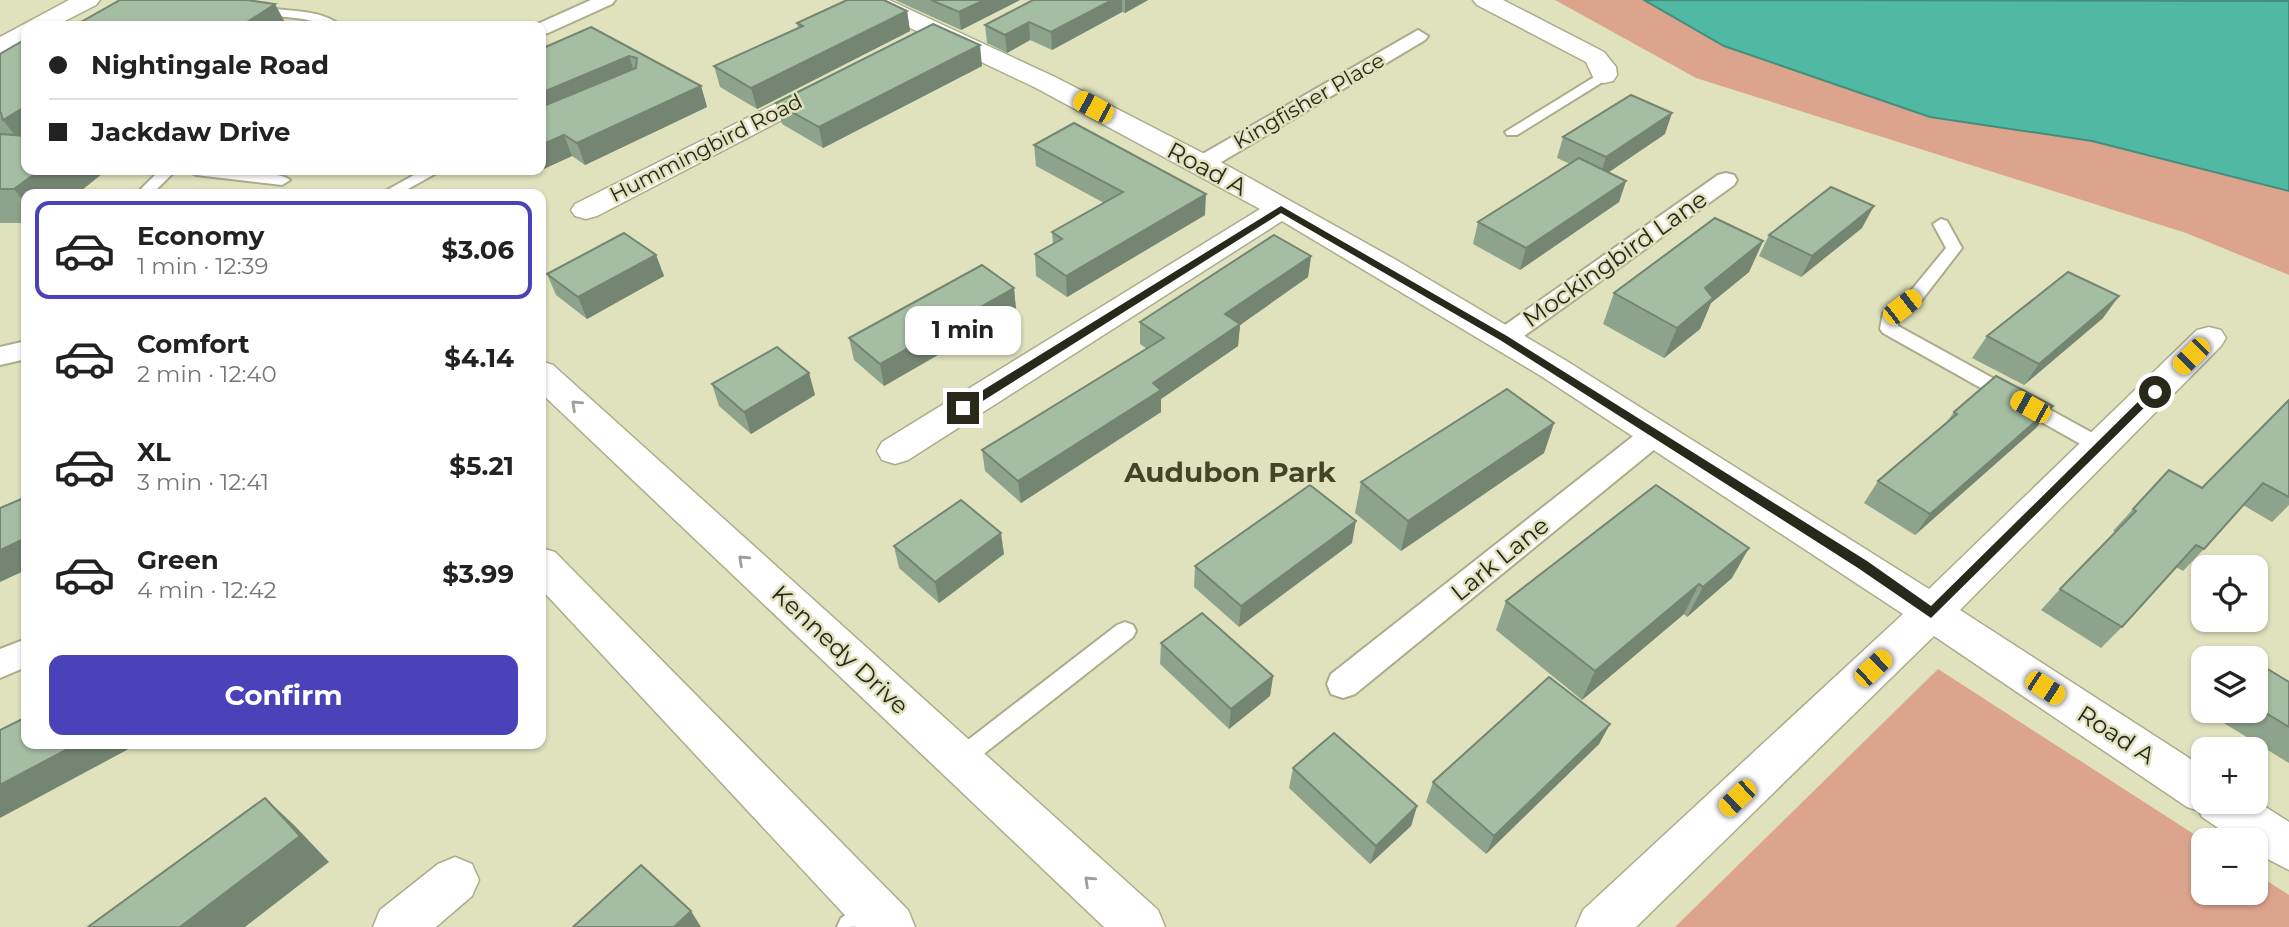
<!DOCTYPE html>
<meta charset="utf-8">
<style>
body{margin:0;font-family:Montserrat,sans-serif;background:#f2f2f2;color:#222;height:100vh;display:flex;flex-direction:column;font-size:26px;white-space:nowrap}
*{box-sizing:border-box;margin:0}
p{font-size:23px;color:#767676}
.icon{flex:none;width:38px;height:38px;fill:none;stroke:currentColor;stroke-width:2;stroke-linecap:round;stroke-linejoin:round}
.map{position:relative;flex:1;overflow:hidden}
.drawer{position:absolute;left:21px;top:189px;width:525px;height:560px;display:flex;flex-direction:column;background:#fff;border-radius:14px;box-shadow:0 2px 5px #0004}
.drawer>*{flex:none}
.hud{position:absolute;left:21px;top:21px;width:525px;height:154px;border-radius:14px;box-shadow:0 2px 5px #0004;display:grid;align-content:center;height:154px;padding:0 28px;background:#fff}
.buttons{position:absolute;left:2191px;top:555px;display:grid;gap:14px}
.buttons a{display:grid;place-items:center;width:77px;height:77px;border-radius:14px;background:#fff;box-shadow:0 2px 5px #0004;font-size:35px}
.end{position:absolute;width:32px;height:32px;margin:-16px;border:9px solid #28291b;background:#fff;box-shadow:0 0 0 4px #fff}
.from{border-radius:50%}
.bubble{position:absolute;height:49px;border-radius:14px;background:#fff;box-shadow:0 2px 5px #0004;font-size:23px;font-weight:700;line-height:49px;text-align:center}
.car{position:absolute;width:21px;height:42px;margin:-21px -10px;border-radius:9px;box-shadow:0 0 5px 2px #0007;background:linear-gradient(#f5c518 24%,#345 0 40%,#f5c518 0 76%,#345 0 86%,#f5c518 0)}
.hud b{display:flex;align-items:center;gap:24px;height:66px;font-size:26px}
.hud b+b{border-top:2px solid #e0e0e0}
.hud i{width:18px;height:18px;background:#222}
ul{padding:12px 0 0;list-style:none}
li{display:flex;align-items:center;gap:21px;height:98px;margin:0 14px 10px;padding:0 14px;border:4px solid transparent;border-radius:14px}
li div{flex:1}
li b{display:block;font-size:26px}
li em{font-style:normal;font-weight:700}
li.current{border-color:#4942b8}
li>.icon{width:63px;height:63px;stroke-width:1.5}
.primary-button{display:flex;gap:14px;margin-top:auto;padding:14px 28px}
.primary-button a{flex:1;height:80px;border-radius:14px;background:#4942b8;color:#fff;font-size:28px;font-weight:700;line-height:80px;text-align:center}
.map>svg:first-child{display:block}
.green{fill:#dda48d}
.water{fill:#50b9a4;stroke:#448e7b;stroke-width:2}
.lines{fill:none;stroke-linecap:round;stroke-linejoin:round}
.service-casing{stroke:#aaac8a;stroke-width:4}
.pedestrian-casing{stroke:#aaac8a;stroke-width:4}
.minor-casing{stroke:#aaac8a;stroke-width:3}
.service{fill:#fff;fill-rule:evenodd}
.pedestrian{fill:#fff;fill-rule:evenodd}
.minor{fill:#fff;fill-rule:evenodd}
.wall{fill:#8ea38c}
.shaded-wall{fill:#748572}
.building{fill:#a5bea3;stroke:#748572;stroke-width:2}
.oneway{stroke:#9e9f98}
.route{fill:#28291b}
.labels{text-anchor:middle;stroke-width:5;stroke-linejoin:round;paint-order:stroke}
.far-street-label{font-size:21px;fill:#28291b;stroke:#e0e2be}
.street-label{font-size:24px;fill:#28291b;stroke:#e0e2be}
.quarter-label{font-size:28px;font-weight:bold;fill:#444527;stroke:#e0e2be}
</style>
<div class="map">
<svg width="2289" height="927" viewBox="0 0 2289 927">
<rect width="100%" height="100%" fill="#e0e2be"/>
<g class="green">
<path d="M1555 0H1644L1724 46 1930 117 2092 141 2289 191V275L2186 233 1696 78Z"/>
<path d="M1938 669 2203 840V892H2256V874L2289 895V927H1675Z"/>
</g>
<path class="water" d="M1644 0 2289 1V191L2092 141 1930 117 1724 46Z"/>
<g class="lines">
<defs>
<g id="service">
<path d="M221 0C235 0 246 4 260 7 285 12 321 8 341 26 329 27 321 23 308 20 281 14 244 19 221 0Z"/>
<path d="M1604 71 1611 75 1609 78 1517 135H1507L1505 132Z"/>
<path d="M160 170H176L152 194H136Z"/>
<path d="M188 170C208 169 277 169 290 180L282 185 196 175Z"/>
<path d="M423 170H442L399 194H380Z"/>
<path d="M1941 219 1947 221 1962 248 1921 301 1898 319V326L2107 441 2109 446 2107 451H2093L1883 333 1880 329 1883 313 1909 293 1946 248 1933 224Z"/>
<path d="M1125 622 1133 625 1136 631 1133 637 967 767 959 771 951 767 947 760 951 753 1117 625Z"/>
<path d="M873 897 882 901 886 910C877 927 857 927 837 927L841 918Z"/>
</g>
<g id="pedestrian">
<path d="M591 0H615L612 4 548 33 541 35V26H533Z"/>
<path d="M1418 30 1428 36 1425 40 1208 170H1192L1189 165 1192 160Z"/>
<path d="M1726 173 1734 175 1737 180 1734 185 1513 344 1504 346 1495 344 1491 338 1495 332 1718 175Z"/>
<path d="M26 341V359L0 365V347Z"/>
<path d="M1656 423 1666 426 1670 433 1666 440 1355 694 1343 698 1331 694 1327 684 1331 674 1646 426Z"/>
<path d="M26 639V667L0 678V649Z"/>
</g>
<g id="minor">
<path d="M69 0H100L96 5 55 26H26V42L0 55V37Z"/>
<path d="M858 0H889L1055 77 1228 166 1398 261 1565 360 1929 589 2197 330 2209 327 2221 330 2226 338 2221 346 1960 610 2203 767V802L2256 801 2289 822V870L2256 853V840H2236L2202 817 2199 811 2187 807 1934 636 1636 927H1576L1583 910 1903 614 1541 376 1282 221 908 460 895 464 882 460 877 451 882 442 1260 209 1036 88 862 5Z"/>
<path d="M1473 0H1503L1604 52 1616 67 1617 75 1613 81 1604 83 1595 81 1586 62 1477 5Z"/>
<path d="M821 81 830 83 834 89 830 95 597 216 586 219 575 216 571 210 575 204Z"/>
<path d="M541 361 553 365 1158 910 1165 927H1104L541 393Z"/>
<path d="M541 548 555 552 908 910 915 927H856L541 589Z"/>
<path d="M455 857 472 864 479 880 472 896 436 927H373L380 910 438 864Z"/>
</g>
</defs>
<use href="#service" class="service-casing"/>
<use href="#pedestrian" class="pedestrian-casing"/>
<use href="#minor" class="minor-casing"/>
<use href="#service" class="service"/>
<use href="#pedestrian" class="pedestrian"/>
<use href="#minor" class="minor"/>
</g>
<g class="wall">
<path d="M895 0H1020L961 30Z"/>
<path d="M1033 0H1148L1125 13 1122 12 1052 50 1030 40 1007 53 987 43 985 25Z"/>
<path d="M907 11 910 31 757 109 720 87 714 66 798 28 797 23Z"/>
<path d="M591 27 701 86 707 107 585 165 572 156 537 172 532 170H541Z"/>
<path d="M0 54 26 170 103 173 77 194H26V223H0Z"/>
<path d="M982 66 823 148 782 124 776 103Z"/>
<path d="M1665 134 1608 172 1626 181 1619 202 1520 270 1473 244 1478 222 1570 164 1557 158 1563 137Z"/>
<path d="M1034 145 1205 215 1067 297 1036 276 1035 254 1053 244 1052 232 1104 203 1036 166Z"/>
<path d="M1862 228 1801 277 1759 256 1769 235Z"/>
<path d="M1763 241 1749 272 1711 303 1700 329 1664 358 1603 324 1614 293Z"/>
<path d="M656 255 664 276 587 319 556 295 547 274Z"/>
<path d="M1311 256 1308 277 1240 325 1238 346 1161 399V412L1021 503 985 471 982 450 1147 349 1140 344V322Z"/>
<path d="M1014 288 1016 310 884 386 854 360 849 338Z"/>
<path d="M2103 318 2024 385 1972 358 1987 336Z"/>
<path d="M809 373 815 395 751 434 719 406 712 384Z"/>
<path d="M2289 400V505L2272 522 2243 505 2204 549 2183 571 2176 567 2122 627 2101 648 2041 610 2060 589 2116 532 2113 531 2133 509 2202 488Z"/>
<path d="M2053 406 2036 428 1915 535 1864 503 1878 481 1946 423 1954 412Z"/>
<path d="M1554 423 1544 453 1401 551 1355 513 1361 482Z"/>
<path d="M1352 543 1239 627 1194 587 1195 566Z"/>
<path d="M894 546 1004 554 939 603 899 568Z"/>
<path d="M1732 578 1687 617 1684 614 1582 700 1496 630 1506 601Z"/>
<path d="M1161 643 1273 676 1270 696 1229 729 1160 664Z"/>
<path d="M2256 662 2289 682V763L2206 712 2207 710H2256Z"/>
<path d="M1610 724 1599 744 1486 854 1426 802 1433 782Z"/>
<path d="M1293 768 1417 806 1411 826 1370 864 1289 788Z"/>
</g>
<g class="shaded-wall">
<path d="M984 0H1020L961 30 959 12Z"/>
<path d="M1112 0H1122V12L1052 50 1051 32Z"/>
<path d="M1125 0H1148L1125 13Z"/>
<path d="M275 4 287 26H241Z"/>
<path d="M907 11 910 31 757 109 751 88Z"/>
<path d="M1029 22 1030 40 1007 53 1005 35Z"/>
<path d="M980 45 982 66 823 148 819 127Z"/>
<path d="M629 56 636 77 541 117V93Z"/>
<path d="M701 86 707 107 585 165 577 143Z"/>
<path d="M26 106V150L3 120Z"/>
<path d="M1672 113 1665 134 1599 179 1606 157Z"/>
<path d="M564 135 572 156 537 172 536 170H541V145Z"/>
<path d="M40 170H100L103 173 77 194H26V204L14 189Z"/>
<path d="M1626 181 1619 202 1520 270 1526 248Z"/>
<path d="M1206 194 1205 215 1067 297 1066 276Z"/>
<path d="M1874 206 1862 228 1801 277 1812 256Z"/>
<path d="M1763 241 1749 272 1711 303 1700 329 1664 358 1677 328 1705 288Z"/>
<path d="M656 255 664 276 587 319 578 297Z"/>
<path d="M1311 256 1308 277 1240 325 1238 346 1161 399V412L1021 503 1018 481 1153 383 1225 314Z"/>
<path d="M1014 288 1016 310 884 386 880 364Z"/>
<path d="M2119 296 2103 318 2024 385 2039 364Z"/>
<path d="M809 373 815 395 751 434 744 412Z"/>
<path d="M2053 406 2036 428 1915 535 1930 514Z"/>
<path d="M1554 423 1544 453 1401 551 1408 521Z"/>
<path d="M1356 521 1352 543 1239 627 1241 606Z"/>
<path d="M1001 533 1004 554 939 603 935 582Z"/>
<path d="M26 538V570L0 582V550Z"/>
<path d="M1749 548 1732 578 1687 617 1703 587Z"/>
<path d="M1699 584 1684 614 1582 700 1595 671Z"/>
<path d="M1273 676 1270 696 1229 729 1231 709Z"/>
<path d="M1610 724 1599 744 1486 854 1494 836Z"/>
<path d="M77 744H138L0 818V785Z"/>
<path d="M265 798 294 825 329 862 245 927H180Z"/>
<path d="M1417 806 1411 826 1370 864 1376 846Z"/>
<path d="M691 911 701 927H674Z"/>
</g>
<g class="building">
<path d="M120 0H247L275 4 241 26H74Z"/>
<path d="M847 0H884L907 11 751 88 714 66 803 26 797 23Z"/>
<path d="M931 0H984L959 12Z"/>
<path d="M1033 0H1112L1051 32 1029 22 1005 35 985 25Z"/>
<path d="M933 24 980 45 819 127 776 103Z"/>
<path d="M591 27 701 86 577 143 564 135 541 145V107L636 68 637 58 629 56 541 93V49Z"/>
<path d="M26 39V106L3 120 1 113H0V54Z"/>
<path d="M1631 95 1672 113 1606 157 1563 137Z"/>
<path d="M1074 123 1206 194 1066 276 1035 254 1062 239 1052 232 1123 192 1034 145Z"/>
<path d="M0 134 26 136V170H40L14 189H0Z"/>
<path d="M1579 158 1626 181 1526 248 1478 222Z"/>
<path d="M1831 187 1874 206 1812 256 1769 235Z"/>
<path d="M1715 218 1763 241 1705 288 1713 298 1677 328 1614 293Z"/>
<path d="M624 233 656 255 578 297 547 274Z"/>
<path d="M1274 235 1311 256 1225 314 1240 324 1153 383 1161 390 1018 481 982 450 1164 338 1140 322Z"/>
<path d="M982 265 1014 288 880 364 849 338Z"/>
<path d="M2068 272 2119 296 2039 364 1987 336Z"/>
<path d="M777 347 809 373 744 412 712 384Z"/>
<path d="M1996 376 2053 406 1930 514 1878 481 1957 414 1954 412Z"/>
<path d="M1507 389 1554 423 1408 521 1361 482Z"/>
<path d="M2289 400V497L2263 483 2204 549 2196 545 2122 627 2060 589 2136 511 2133 509 2169 470 2202 488Z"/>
<path d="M1310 485 1356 521 1241 606 1195 566Z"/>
<path d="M1656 485 1749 548 1703 587 1699 584 1595 671 1506 601Z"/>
<path d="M26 497V538L0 550V508Z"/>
<path d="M961 500 1001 533 935 582 894 546Z"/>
<path d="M1202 613 1273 676 1231 709 1161 643Z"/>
<path d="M2256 662 2289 682V727L2256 707Z"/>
<path d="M1549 677 1610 724 1494 836 1433 782Z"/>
<path d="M26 717V744H77L0 785V730Z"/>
<path d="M1334 733 1417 806 1376 846 1293 768Z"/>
<path d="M265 798 300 836 180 927H88Z"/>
<path d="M641 865 691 911 674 927H573Z"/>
</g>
<defs><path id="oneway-chevron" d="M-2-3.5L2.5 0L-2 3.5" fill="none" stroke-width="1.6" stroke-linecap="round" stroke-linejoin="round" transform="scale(1.75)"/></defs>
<g class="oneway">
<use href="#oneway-chevron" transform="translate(576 405) rotate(-137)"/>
<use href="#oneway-chevron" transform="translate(743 560) rotate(-137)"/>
<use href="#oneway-chevron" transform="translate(1089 881) rotate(-137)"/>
</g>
<path class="route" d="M1281 206 1507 336 1867 561 1931 606 2151 389 2160 392 1931 618 1858 568 1500 340 1281 213 967 411H959V405Z"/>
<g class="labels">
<g class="far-street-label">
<text transform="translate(1309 101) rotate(-30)" y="7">Kingfisher Place</text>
<text transform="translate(706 148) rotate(-27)" y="7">Hummingbird Road</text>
</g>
<g class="street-label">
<text transform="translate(1207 169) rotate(28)" y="8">Road A</text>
<text transform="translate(1615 259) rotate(-35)" y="8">Mockingbird Lane</text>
<text transform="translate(1500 559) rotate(-39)" y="8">Lark Lane</text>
<text transform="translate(840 650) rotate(43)" y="8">Kennedy Drive</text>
<text transform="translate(2116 735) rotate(33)" y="8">Road A</text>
</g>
<g class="quarter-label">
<text x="1230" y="482">Audubon Park</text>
</g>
</g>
</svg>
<div class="buttons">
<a><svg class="icon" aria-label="locate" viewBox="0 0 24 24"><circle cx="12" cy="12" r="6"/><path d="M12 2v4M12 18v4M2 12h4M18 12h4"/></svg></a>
<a><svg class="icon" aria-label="layers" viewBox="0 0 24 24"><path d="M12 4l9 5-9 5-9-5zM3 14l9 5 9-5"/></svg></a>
<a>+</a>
<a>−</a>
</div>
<i class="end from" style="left:2155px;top:392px"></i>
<i class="end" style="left:963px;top:408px"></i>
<div class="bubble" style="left:905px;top:306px;width:116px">1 min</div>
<i class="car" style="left:1093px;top:107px;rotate:298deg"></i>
<i class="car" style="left:1902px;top:307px;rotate:52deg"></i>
<i class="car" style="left:2191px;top:356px;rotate:225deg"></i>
<i class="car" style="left:2030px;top:407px;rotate:299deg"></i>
<i class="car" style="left:1873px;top:668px;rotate:46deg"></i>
<i class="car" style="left:2045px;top:688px;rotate:123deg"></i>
<i class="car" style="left:1737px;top:798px;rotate:226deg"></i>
<div class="hud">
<b><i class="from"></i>Nightingale Road</b>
<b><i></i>Jackdaw Drive</b>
</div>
<section class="drawer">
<ul>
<li class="current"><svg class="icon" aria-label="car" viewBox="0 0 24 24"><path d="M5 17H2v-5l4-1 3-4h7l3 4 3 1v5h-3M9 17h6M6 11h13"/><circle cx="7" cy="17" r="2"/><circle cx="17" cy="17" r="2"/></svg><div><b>Economy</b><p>1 min · 12:39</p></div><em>$3.06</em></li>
<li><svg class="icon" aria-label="car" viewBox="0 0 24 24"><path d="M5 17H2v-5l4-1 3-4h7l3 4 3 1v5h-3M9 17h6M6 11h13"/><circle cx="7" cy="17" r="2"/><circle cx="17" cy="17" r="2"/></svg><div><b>Comfort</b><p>2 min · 12:40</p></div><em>$4.14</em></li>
<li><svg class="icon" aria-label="car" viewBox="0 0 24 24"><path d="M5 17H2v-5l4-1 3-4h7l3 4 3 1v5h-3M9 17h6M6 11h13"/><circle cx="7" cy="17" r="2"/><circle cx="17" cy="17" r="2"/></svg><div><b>XL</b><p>3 min · 12:41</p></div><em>$5.21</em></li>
<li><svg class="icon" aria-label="car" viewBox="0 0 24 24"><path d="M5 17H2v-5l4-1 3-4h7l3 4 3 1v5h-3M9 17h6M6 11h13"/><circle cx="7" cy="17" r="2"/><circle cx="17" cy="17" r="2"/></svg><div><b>Green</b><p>4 min · 12:42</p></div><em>$3.99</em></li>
</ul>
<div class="primary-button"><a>Confirm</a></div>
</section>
</div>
